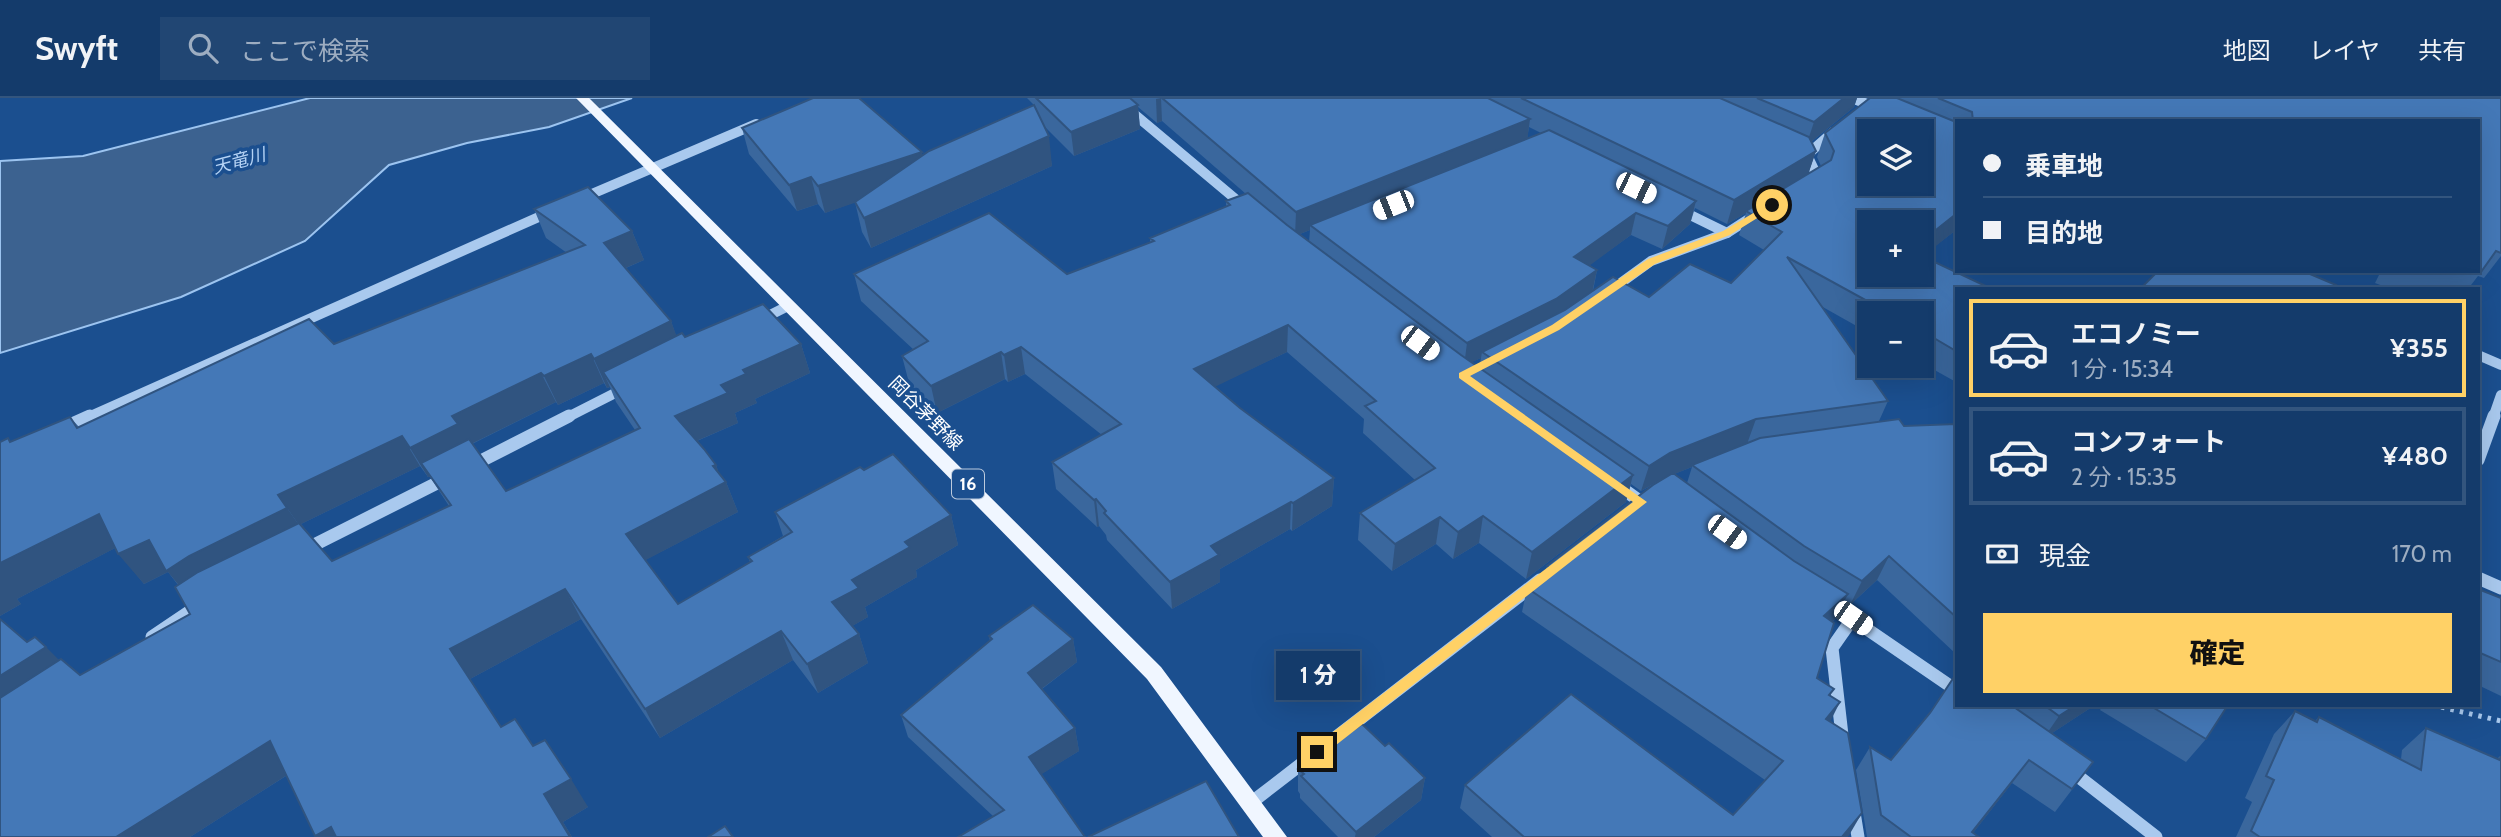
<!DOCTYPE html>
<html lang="ja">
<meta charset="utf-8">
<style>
body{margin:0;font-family:Cabin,"Noto Sans JP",sans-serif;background:#214673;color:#f1f3f6;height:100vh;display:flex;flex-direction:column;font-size:26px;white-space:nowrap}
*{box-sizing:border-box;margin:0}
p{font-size:23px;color:#9dadc1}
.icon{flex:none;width:38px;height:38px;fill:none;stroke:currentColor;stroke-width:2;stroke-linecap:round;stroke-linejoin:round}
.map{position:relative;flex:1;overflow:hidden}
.side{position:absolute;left:1955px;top:189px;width:525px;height:420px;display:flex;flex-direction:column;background:#143b6b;border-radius:0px;box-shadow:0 7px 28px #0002,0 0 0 2px #33557e}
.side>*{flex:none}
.hud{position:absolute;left:1955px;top:21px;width:525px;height:154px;border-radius:0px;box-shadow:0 7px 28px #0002,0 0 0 2px #33557e;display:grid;align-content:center;height:154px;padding:0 28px;background:#143b6b}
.controls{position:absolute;left:1857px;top:21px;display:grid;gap:14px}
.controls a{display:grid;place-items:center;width:77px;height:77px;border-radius:0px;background:#143b6b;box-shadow:0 7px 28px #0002,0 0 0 2px #33557e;font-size:35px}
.end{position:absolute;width:32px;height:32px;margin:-16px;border:9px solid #ffd166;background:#111;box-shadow:0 0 0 4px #111}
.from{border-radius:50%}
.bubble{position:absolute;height:49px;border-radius:0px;background:#143b6b;box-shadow:0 7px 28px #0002,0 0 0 2px #33557e;font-size:23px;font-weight:800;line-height:49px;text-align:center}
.car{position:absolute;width:21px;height:42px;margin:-21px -10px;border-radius:9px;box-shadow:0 0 5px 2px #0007;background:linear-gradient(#fff 24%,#345 0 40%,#fff 0 76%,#345 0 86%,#fff 0)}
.hud b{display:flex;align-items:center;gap:24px;height:66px;font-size:26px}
.hud b+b{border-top:2px solid #33557e}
.hud i{width:18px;height:18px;background:#f1f3f6}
ul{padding:12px 0 0;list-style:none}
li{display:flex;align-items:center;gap:21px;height:98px;margin:0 14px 10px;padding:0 14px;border:4px solid #33557e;border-radius:0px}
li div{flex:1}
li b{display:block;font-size:26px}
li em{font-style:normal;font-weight:800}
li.current{border-color:#ffd166}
li>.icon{width:63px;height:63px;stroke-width:1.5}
.pay{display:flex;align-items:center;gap:18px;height:77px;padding:0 28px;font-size:26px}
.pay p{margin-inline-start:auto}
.primary-button{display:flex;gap:14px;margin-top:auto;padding:14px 28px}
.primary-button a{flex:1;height:80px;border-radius:0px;background:#ffd166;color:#111;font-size:28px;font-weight:800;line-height:80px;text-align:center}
header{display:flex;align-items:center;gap:42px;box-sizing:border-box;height:98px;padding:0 35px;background:#143b6b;border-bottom:2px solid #33557e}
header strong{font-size:33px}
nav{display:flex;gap:38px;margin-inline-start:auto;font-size:24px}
.search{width:490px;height:63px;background:#214673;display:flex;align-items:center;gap:18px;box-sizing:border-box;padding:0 24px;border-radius:0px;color:#9dadc1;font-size:26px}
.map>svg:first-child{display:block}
.water{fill:#3c6290;stroke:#9cc4f0;stroke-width:2}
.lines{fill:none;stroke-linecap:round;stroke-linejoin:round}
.path{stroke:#a9c9ee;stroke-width:5;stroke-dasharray:3.5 6;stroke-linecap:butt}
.minor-far1{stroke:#a9c9ee;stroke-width:10}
.minor{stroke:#a9c9ee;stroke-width:13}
.major{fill:#f0f6ff;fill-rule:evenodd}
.wall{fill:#3a679d;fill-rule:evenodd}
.shaded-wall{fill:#305480}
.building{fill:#4478b7;stroke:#305480;stroke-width:2;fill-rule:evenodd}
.route{fill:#ffd166}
.labels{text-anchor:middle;stroke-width:7;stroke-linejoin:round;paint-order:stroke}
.far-water-label{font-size:18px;font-style:italic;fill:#b5d3f5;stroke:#1b4f8f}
.shield{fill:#1b4f8f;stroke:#bbcadd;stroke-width:2}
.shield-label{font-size:18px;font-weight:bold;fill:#fff}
.street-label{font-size:19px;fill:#fff;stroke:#1b4f8f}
</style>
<header>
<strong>Swyft</strong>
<div class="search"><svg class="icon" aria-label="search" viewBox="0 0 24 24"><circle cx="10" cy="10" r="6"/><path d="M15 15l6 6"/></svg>ここで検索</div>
<nav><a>地図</a><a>レイヤ</a><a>共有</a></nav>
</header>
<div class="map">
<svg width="2501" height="739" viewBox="0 0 2501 739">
<rect width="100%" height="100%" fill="#1b4f8f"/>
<path class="water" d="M310 0H632L549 29 467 45 389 67 305 143 181 199 0 255V63L83 58Z"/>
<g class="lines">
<path class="path" d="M2432 607 2501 623"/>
<g class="minor-far1">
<path d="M1115 0 1245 109"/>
<path d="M1852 0 1877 10"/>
<path d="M1813 83 1818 80 1807 57 1833 34"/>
<path d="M580 101 756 26"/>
<path d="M1678 111 1727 135"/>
<path d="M1611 192 1651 163 1727 135 1755 117"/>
<path d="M760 222 788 208"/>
<path d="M2478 257 2501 267"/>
<path d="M86 320 550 114"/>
<path d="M566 320 625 290"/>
<path d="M2493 320 2501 297"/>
</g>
<g class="minor">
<path d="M61 331 90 318"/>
<path d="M2478 362 2494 318"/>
<path d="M469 369 569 318"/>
<path d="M1616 386 1641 404"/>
<path d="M304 452 447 380"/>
<path d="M2478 480 2501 490"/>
<path d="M1826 503 1956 592"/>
<path d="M152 539 201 506"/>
<path d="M1843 646 1832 550 1853 520"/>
<path d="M2070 672 2156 739"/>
<path d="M1252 704 1540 482"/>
<path d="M1853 708 1858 739"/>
</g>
<path class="major" d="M576 0H589L1161 569 1287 739H1263L1147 581Z"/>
</g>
<g class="wall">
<path d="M1027 0H1857L1854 9 1811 44 1816 53 1808 76 1821 68 1817 59 1825 35 1870 0H2501V158L2484 180 2478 178 2468 191H2391L2375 185 2381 173H2478V23H1956V132L1922 158 1956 191V284L1922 265V215H1869V235L1821 208 1888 303 1879 323 1904 328 1956 326V556L1877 482 1850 507 1844 503 1836 520 1832 524 1817 580 1831 598 1830 623 1848 739H1492L1460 710 1465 687 1733 717 1765 682 1522 514 1527 490 1545 476 1547 468 1669 378 1641 393 1631 386 1626 404 1526 481 1479 445 1453 461 1436 446 1392 473 1358 442 1360 415 1415 382 1363 335 1364 321 1287 254 1215 288 1240 310 1334 380 1332 408 1292 433 1290 431 1220 471V484L1172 511 1107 442 1106 437 1099 428 1097 429 1056 391 1052 364 1102 337 1025 276 1008 284 1005 281 937 315 909 285 902 258 914 252 861 203 854 176H1067L1150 144V140L1226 109V103L1246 96 1162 23 1157 25 1138 9 1140 31 1074 58 1045 29 1052 68 871 150 862 134 855 104 825 115 818 106 797 113 749 56 742 30 923 57 1034 7ZM1529 29 1541 35 1527 41ZM1695 110 1727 126 1746 115 1739 137 1764 152 1731 185 1649 199 1593 193 1597 172 1589 167 1631 137 1662 151 1690 126ZM1310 132 1309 144 1300 136ZM1481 260 1479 270 1471 264ZM1692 369 1687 385 1674 376Z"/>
<path d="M534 111 632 133 644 162 626 170 671 223 676 238 685 239 801 246 810 275 755 301 757 305 735 315 738 325 697 343 716 367 719 376 726 384 738 414 645 462 678 506 750 464 748 459 783 438 775 414 864 372 951 417 958 447 916 472 917 479 865 509 868 519 852 528 859 536 868 565 818 595 793 562 660 640 581 521 470 581 501 629 533 648 588 709 563 724 572 739H316L286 678 190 739H0L27 544 59 562 80 577 190 516 178 487 168 474 144 486 115 450 17 501 21 506 0 518V344L8 340 11 344 70 319 79 329 334 246 567 155 546 140ZM604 285 607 290 610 289 616 304 635 332 506 393 472 346 556 304 558 307ZM420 368 428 379H430L449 408 332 463 301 426Z"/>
<path d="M2478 491 2501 500V598L2478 587Z"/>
<path d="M989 538 1073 541 1077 564 1042 591 1075 630 1079 653 1041 676 1085 739 993 718 908 639 901 617 990 543Z"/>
<path d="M1956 607H2095L2052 635 2093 664 2055 714 2012 685 1973 735 1979 739H1867L1856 672 1870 649 1891 662 1930 615Z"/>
<path d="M2103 607H2228L2206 641 2186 664 2100 612Z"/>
<path d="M2295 613 2315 623 2319 619 2401 661 2402 652 2426 630 2497 661 2500 658 2501 739H2236L2252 704 2245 700 2274 636Z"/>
<path d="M1385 648 1425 680 1421 702 1374 739H1338L1300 700V696L1298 693V671Z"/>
</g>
<g class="shaded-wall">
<path d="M1161 0 1162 23 1157 25 1156 1Z"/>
<path d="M1844 0H1857L1854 9 1806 48 1814 24Z"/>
<path d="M1138 7 1140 31 1074 58 1071 34Z"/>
<path d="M1530 21 1527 44 1310 127V132L1295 138 1296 114Z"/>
<path d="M1049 38 1052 68 871 150 864 120Z"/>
<path d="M1816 53 1808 77 1746 113V115L1727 126 1734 102Z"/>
<path d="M922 54 927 80 825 115 818 88Z"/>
<path d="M811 79 818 106 797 113 789 87Z"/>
<path d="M1696 103 1690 126 1662 151 1668 128Z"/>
<path d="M1636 115 1631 137 1570 182 1574 159Z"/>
<path d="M1956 116V132L1922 159V143Z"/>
<path d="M632 133 644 162 616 174 604 145Z"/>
<path d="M1597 172 1592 195 1552 223 1482 254 1481 260 1464 268 1467 245Z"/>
<path d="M671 223 682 253 603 274 610 289 607 290 594 261Z"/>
<path d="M1288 227 1287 254 1196 298 1194 271Z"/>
<path d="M801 246 810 275 755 301 757 305 735 315 738 325 687 347 675 318 743 272Z"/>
<path d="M1021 249 1025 276 1008 284 1004 257Z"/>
<path d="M1001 254 1005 281 937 315 931 288Z"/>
<path d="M591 256 604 285 558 307 544 278Z"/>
<path d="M541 275 556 304 469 347 421 365 430 379H428L410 350 452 318Z"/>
<path d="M1756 321 1747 346 1692 367V369L1662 381 1641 393 1649 368 1670 355Z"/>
<path d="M402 338 420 368 299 427 278 397Z"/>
<path d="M716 367 723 386 726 384 738 414 640 465 626 436Z"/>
<path d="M1633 377 1626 404 1526 481 1532 454Z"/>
<path d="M1334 380 1332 408 1292 433 1293 405Z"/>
<path d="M1096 401 1099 428 1097 429 1094 402Z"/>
<path d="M1291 404 1290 431 1220 471V484L1172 511 1170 484 1211 448Z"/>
<path d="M287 410 308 440 191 502 168 474 144 486 118 456 149 442 189 458Z"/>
<path d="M99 416 125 445 17 501 21 506 0 518V465Z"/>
<path d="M951 417 958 447 916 472 917 479 865 509 868 519 842 534 832 504 852 482 905 444Z"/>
<path d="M1483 418 1479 445 1453 461 1458 434Z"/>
<path d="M1440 419 1436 446 1392 473 1395 446Z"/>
<path d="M1889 458 1877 482 1850 507 1862 483Z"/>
<path d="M565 491 581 521 470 581 450 551Z"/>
<path d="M1848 496 1836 520 1812 542 1824 518Z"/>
<path d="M781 533 793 562 660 640 645 611Z"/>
<path d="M859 536 868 565 818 595 807 566Z"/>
<path d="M1073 541 1077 564 1032 598 1028 575Z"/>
<path d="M46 549 75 578 0 627V578Z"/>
<path d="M1840 604 1828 628 1826 621Z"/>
<path d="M2076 607H2095L2043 641 2059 618Z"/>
<path d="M1075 630 1079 653 1034 681 1029 659Z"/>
<path d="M270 643 295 672 190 739H116Z"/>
<path d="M2029 662 2012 685 1970 739H1968Z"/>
<path d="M1425 680 1421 702 1374 739H1355L1356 734Z"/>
<path d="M571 681 588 709 563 724 572 739H570L544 696Z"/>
<path d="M1862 715 1848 739H1842Z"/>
<path d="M331 729 340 739H316L315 738Z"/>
</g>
<g class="building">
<path d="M813 0H859L922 54 818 88 811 79 789 87 742 30Z"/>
<path d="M1036 0H1130L1138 7 1071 34Z"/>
<path d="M1162 0H1488L1530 21 1296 114Z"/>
<path d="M1521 0H1720L1809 39 1816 53 1734 102Z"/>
<path d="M1757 0H1844L1814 24Z"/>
<path d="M1870 0H1897L1956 24V116L1922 143V124H1869V177H1922V158L1992 191H1956V253L1922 233V215H1889L1787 159 1888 303 1756 321 1670 355 1649 368 1482 254 1565 212 1613 179 1649 199 1690 166 1731 185 1782 134 1746 113 1831 62 1834 53 1825 35ZM1869 33H1922V86H1869Z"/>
<path d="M1938 0H2501V155L2496 153 2481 174 2436 173H2478V23H1973L1972 14Z"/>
<path d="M1034 7 1049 38 864 120 855 104 929 53Z"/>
<path d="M1549 32 1696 103 1668 128 1636 115 1574 159 1597 172 1556 201 1467 245 1310 127Z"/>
<path d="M588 89 632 133 604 145 671 223 594 261 591 256 544 278 541 275 452 318 458 326 410 350 402 338 278 397 287 410 189 458 166 473 149 442 118 456 99 416 0 465V344L8 340 10 344 70 319 77 330 309 221 334 246 585 147 534 111Z"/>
<path d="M1248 95 1287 127 1461 257 1633 377 1532 454 1483 418 1458 434 1440 419 1395 446 1360 415 1435 370 1365 308 1376 303 1288 227 1194 271 1240 310 1334 380 1293 405 1291 404 1211 448 1219 457 1170 484 1104 415 1106 413 1096 401 1094 402 1052 364 1121 326 1021 249 1004 257 1001 254 931 288 902 258 928 243 854 176 989 115 1067 176 1154 143 1150 140 1230 107 1226 103Z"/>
<path d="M2158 173H2303L2336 187 2333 191H2140Z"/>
<path d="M763 206 801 246 743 272 746 276 721 287 728 295 675 318 704 351 716 367 713 368 726 384 626 436 678 506 752 463 748 459 792 434 775 414 860 369 864 372 893 356 951 417 905 444 910 449 852 482 859 490 832 504 859 536 807 566 781 533 645 611 565 491 450 551 501 629 515 621 533 648 545 642 571 681 544 696 570 739H336L331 729 315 738 270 643 116 739H0V600L61 561 80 577 190 516 175 489 198 474 299 425 332 463 451 407 421 365 469 341 506 393 640 330 603 274 682 235 685 239Z"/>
<path d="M1899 321 1904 328 1956 326V519L1889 458 1862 483 1804 448 1692 367 1760 340Z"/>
<path d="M1673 375 1794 463 1848 496 1824 518 1834 525 1817 580 1834 591 1829 597 1840 604 1826 621 1848 635 1862 715 1842 739H1524L1465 687 1571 596 1733 717 1783 663 1527 490 1552 471 1547 468 1653 387Z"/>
<path d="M2478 491 2501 500V564L2478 554Z"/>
<path d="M1033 507 1073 541 1028 575 1075 630 1029 659 1085 739H958L1004 712 901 617 992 541 989 538Z"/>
<path d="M0 521 27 544 35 539 46 549 0 578Z"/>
<path d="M1956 576V607H2011L2093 664 2072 691 2029 662 1972 734 1979 739H1911L1881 717 1870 649 1891 662 1930 615Z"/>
<path d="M2044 607H2076L2059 618Z"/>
<path d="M2149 607H2228L2206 641Z"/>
<path d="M2295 613 2317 624 2319 619 2421 672 2426 630 2500 662 2501 658V739H2260L2251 733 2274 682 2266 678Z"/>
<path d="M1362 626 1385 648 1389 645 1425 680 1356 734 1301 678 1304 676 1298 671Z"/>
<path d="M1206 683 1239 739H1088Z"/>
<path d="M725 728 733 739H708Z"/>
</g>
<path class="route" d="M1772 104 1777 107 1775 109 1730 137 1655 166 1559 232 1470 278 1647 404 1322 658H1312V650L1633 404 1459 280V275L1552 227 1648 161 1723 133Z"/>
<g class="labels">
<g class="far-water-label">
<text transform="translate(239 63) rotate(-15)" y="6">天竜川</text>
</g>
<rect class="shield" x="952" y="371.5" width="32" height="29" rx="5"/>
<g class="shield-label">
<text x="968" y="392">16</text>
</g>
<g class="street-label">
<text transform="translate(926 315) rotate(45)" y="7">岡谷茅野線</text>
</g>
</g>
</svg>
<div class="controls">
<a><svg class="icon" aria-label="layers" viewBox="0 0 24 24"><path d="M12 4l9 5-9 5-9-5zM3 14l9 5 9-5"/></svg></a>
<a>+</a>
<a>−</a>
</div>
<i class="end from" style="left:1772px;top:107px"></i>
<i class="end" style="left:1317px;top:654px"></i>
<div class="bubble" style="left:1276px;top:553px;width:84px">1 分</div>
<i class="car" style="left:1636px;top:90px;rotate:116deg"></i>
<i class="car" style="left:1393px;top:107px;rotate:248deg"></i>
<i class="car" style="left:1420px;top:245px;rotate:127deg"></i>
<i class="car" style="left:1727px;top:434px;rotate:126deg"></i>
<i class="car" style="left:1853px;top:520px;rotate:125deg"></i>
<div class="hud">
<b><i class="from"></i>乗車地</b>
<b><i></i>目的地</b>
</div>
<section class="side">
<ul>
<li class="current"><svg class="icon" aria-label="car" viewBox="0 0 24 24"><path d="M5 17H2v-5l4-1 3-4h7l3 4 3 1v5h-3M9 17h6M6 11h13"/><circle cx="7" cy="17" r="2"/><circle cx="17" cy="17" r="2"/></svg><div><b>エコノミー</b><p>1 分 · 15:34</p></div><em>¥355</em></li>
<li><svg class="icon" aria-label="car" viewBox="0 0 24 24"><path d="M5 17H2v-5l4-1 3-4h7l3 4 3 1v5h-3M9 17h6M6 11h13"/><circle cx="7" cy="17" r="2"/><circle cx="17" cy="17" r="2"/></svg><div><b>コンフォート</b><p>2 分 · 15:35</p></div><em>¥480</em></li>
</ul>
<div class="pay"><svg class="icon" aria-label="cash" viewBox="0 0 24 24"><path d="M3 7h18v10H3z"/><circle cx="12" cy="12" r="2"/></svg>現金<p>170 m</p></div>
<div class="primary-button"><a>確定</a></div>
</section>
</div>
